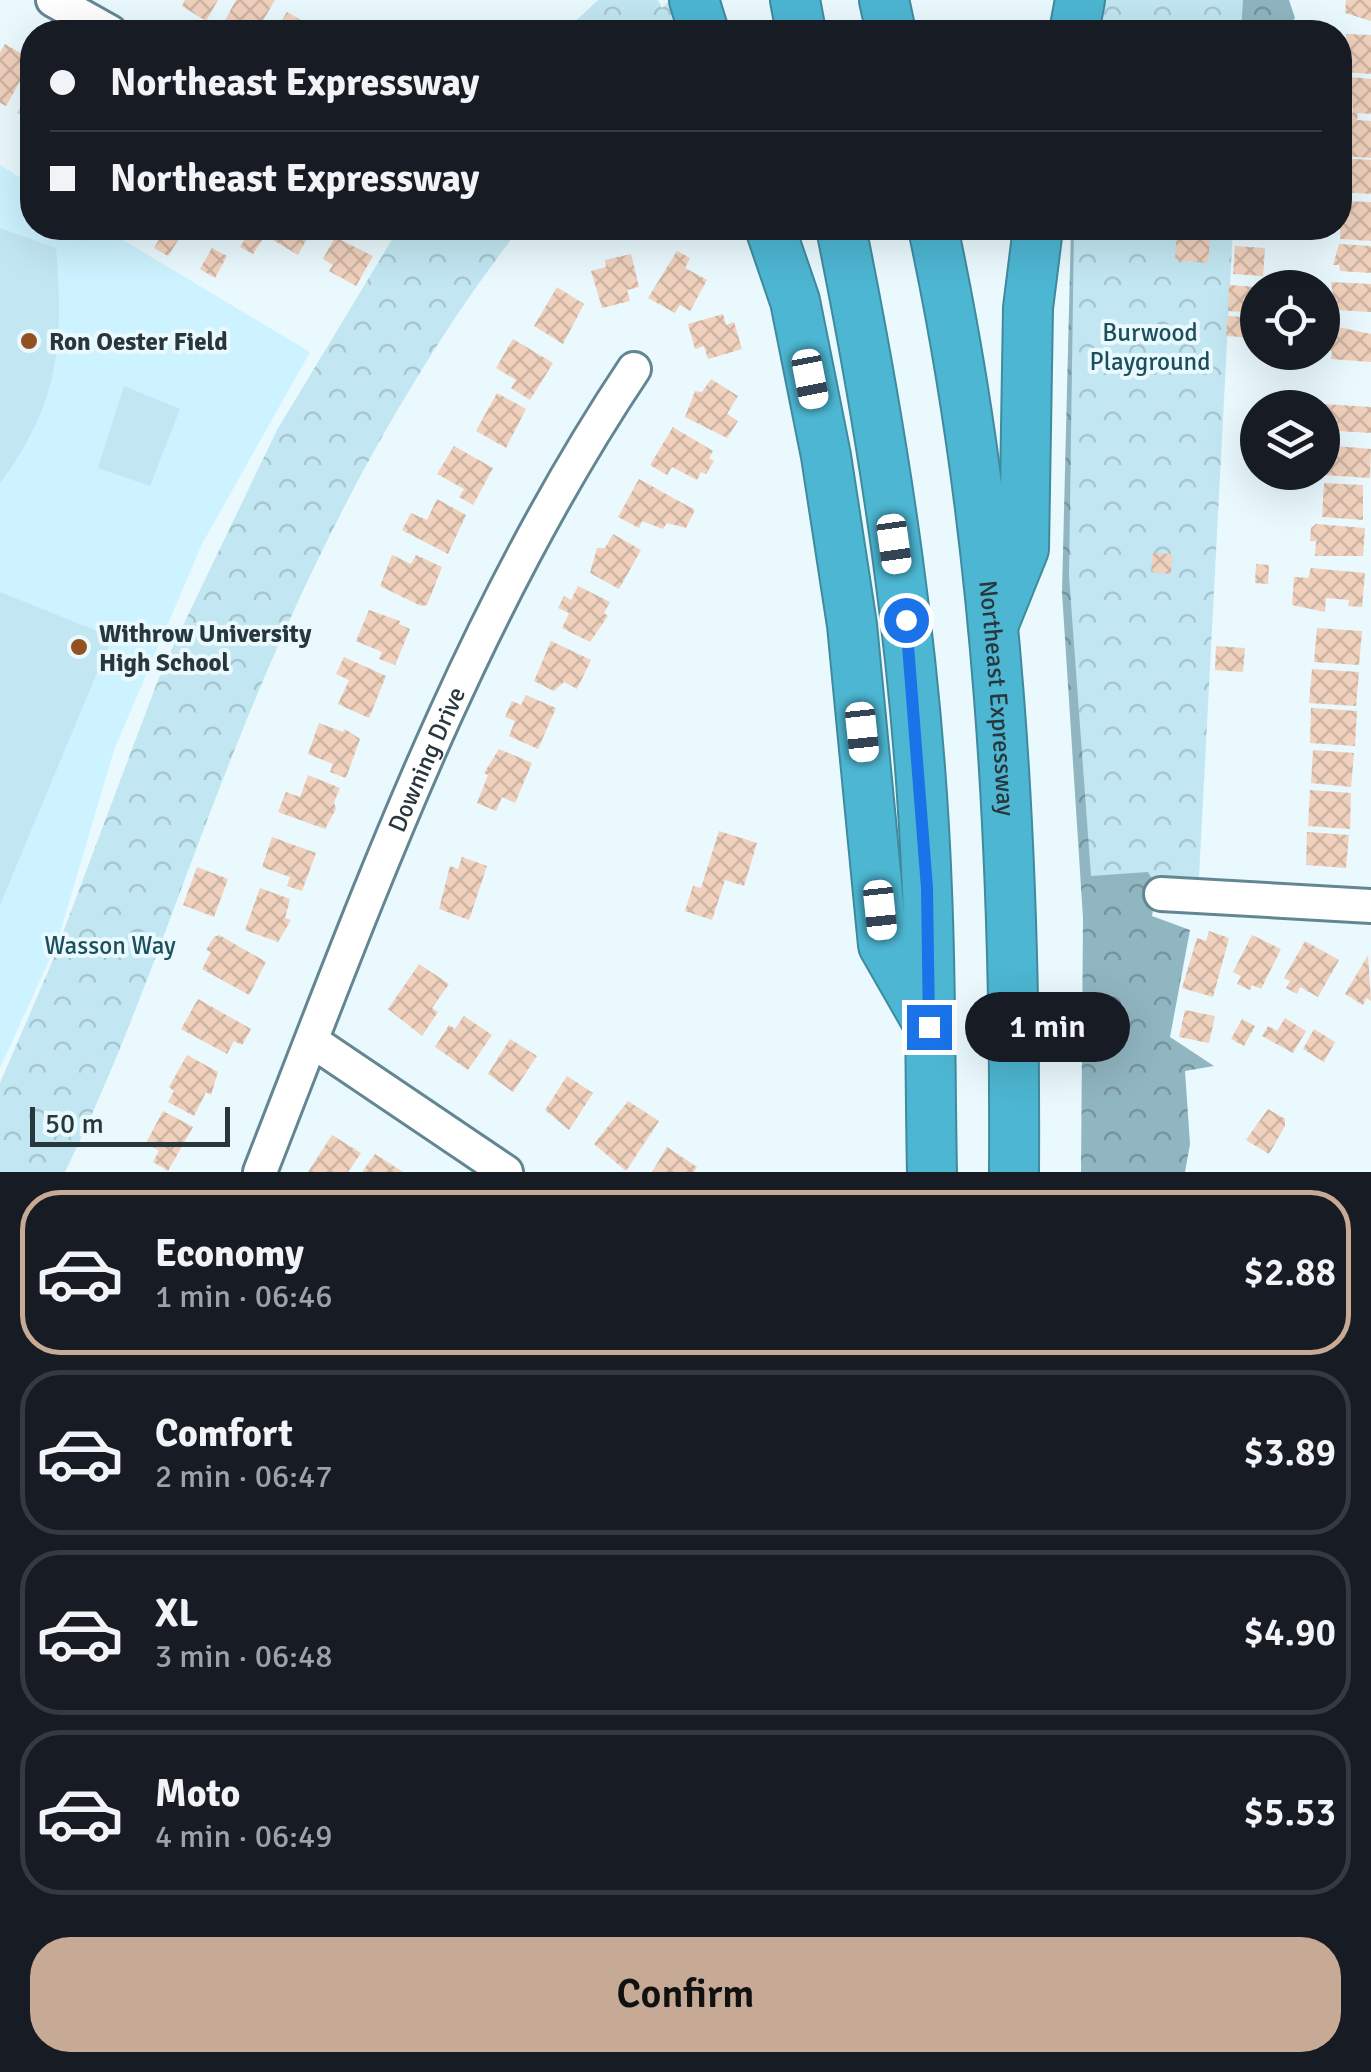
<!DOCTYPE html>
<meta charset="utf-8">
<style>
body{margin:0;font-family:Signika,sans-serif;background:#242831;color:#f1f3f6;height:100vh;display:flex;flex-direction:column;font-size:38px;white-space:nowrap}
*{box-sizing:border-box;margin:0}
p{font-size:32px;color:#9ea1a6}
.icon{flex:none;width:55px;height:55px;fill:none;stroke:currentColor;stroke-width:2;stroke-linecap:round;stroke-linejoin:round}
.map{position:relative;height:1172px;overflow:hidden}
.side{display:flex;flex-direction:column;background:#171b24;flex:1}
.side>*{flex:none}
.guide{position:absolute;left:20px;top:20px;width:1332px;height:220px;border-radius:40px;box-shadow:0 10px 40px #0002;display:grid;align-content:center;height:220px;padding:0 30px;background:#171b24}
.controls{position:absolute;left:1240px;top:270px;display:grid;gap:20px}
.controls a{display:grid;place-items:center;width:100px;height:100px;border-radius:50%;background:#171b24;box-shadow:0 10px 40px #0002;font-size:50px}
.scale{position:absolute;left:30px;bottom:25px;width:200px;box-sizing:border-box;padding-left:10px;border:5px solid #28373c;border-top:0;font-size:28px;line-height:35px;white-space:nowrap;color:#28373c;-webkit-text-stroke:8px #e9f9fd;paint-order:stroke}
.end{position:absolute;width:45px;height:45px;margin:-22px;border:12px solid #1a73e8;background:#fff;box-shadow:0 0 0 5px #fff}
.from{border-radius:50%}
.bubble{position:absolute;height:70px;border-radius:35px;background:#171b24;box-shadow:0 10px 40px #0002;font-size:32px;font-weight:600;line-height:70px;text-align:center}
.car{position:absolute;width:30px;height:60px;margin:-30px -15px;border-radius:12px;box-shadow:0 0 8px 2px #0007;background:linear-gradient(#fff 24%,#345 0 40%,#fff 0 76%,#345 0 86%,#fff 0)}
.guide b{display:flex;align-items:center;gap:35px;height:95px;font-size:38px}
.guide b+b{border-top:2px solid #363941}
.guide i{width:25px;height:25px;background:#f1f3f6}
ul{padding:18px 0 0;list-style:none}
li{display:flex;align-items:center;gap:30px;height:165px;margin:0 20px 15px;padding:0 10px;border:5px solid #363941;border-radius:40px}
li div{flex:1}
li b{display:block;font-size:38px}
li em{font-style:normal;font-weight:600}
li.active{border-color:#c6aa95}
li>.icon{width:90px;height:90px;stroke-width:1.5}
.cta{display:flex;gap:20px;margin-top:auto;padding:20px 30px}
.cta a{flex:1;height:115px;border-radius:40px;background:#c6aa95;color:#111;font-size:40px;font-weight:600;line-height:115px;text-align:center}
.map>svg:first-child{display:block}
.built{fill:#ccf3ff}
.green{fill:#c2e7f2}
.forest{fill:url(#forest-crowns)}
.park{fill:url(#park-crowns)}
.building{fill:url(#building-cross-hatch)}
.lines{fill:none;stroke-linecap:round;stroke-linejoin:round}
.minor-casing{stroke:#638792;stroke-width:38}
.highway-casing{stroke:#408a9e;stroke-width:52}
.minor{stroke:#fff;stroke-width:32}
.highway{stroke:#4db6d2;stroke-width:48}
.route{stroke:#1a73e8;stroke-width:12}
.poi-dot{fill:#92511e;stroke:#e9f9fd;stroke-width:4}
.labels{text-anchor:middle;stroke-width:8;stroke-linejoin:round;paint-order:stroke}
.park-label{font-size:25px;fill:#1b4f5c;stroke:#e9f9fd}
.poi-label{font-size:25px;font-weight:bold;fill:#28373c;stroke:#e9f9fd;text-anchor:start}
.street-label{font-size:25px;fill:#28373c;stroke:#e9f9fd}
</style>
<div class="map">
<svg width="1371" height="1172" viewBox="0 0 1371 1172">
<defs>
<pattern id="forest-crowns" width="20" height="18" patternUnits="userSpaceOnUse" patternTransform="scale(2.5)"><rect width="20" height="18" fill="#90b6c1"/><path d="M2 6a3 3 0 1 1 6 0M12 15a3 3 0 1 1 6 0" fill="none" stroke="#76959e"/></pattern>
<pattern id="park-crowns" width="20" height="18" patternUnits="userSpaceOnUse" patternTransform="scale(2.5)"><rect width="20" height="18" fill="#c2e7f2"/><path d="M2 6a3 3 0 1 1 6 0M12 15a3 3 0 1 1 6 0" fill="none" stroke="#a7c7d0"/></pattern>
<pattern id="building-cross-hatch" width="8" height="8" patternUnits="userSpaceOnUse" patternTransform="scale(2.5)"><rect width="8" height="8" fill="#f0d1bd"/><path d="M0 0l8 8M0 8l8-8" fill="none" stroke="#ceb4a3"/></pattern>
</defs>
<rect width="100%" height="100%" fill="#e9f9fd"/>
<path class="built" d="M0 165 32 185V228H103L310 352 202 544 114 750 57 943 0 1068Z"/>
<g class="green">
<path d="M0 228 56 248C64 345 59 403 0 483Z"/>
<path d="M124 386 180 409 150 486 98 468Z"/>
<path d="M0 592 112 637 0 905Z"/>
</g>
<g class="forest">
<path d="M1239 0H1289L1295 18 1284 32H1242Z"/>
<path d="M1071 228H1084L1159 878 1152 916 1190 930 1170 1037 1214 1066 1185 1071 1190 1144 1185 1172H1081L1083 918 1062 592Z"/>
</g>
<g class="park">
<path d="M598 0H658L662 8 670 0H699L668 32H564Z"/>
<path d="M1105 0H1243L1241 32H1101Z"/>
<path d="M399 228H520C400 382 309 563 237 744 179 887 133 1033 65 1172H0V1083L50 967 163 667 277 430Z"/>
<path d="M1074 228H1233L1198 896 1161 894 1148 872 1091 876 1069 576Z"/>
</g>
<g class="building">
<path d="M185 0H218L206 21 182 6Z"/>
<path d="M236 0H275L256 32H229L221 28Z"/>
<path d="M1346 0H1371V21L1345 13Z"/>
<path d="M287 12 314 28 311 32H275Z"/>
<path d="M1346 34 1371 35V74L1345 72 1346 54H1340V41H1346Z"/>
<path d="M5 44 32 60 6 106 0 103V52Z"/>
<path d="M1350 77 1371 79V114L1358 113 1357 120 1371 121V158L1340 156V112L1353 113Z"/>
<path d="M32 86V121L17 113Z"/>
<path d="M1340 158 1371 160V194L1340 192Z"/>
<path d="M1342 201 1371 202V241L1340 239Z"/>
<path d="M166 228H186L168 256 154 248Z"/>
<path d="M232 228H270L253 254 240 247 245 239Z"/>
<path d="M281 228H313L298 255 273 240Z"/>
<path d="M1177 228H1211L1208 263 1175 260Z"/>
<path d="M335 237 373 256 356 286 329 271 333 265 323 259Z"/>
<path d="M1339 244 1371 246V273L1340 271 1339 265H1333Z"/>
<path d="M1235 246 1265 248 1263 276 1233 274Z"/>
<path d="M212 248 227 256 215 278 200 269Z"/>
<path d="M677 251 690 258 685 268 707 280 690 311 680 305 675 313 648 298Z"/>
<path d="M631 254 639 287 627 290 630 301 602 308 591 271 606 267 605 260Z"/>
<path d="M1331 282 1371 284V312L1335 310Z"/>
<path d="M1229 285 1257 287 1256 313 1228 311Z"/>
<path d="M557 287 584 304 563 344 534 326Z"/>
<path d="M723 314 726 325 734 322 742 349 708 359 704 346 695 349 688 324Z"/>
<path d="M1228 316 1258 318 1257 338 1226 336Z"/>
<path d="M1338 327 1371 334V362L1331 359 1332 351 1325 350V338L1331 339Z"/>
<path d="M513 339 553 363 530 400 511 388 516 380 496 368Z"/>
<path d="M711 379 738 396 727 414 738 421 727 438 685 417 695 391 702 392Z"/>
<path d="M497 393 526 409 506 448 476 431Z"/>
<path d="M1323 404 1371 407V433L1322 430Z"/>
<path d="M673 427 713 451 709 458 714 461 706 474 701 472 697 480 672 467 667 475 650 465Z"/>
<path d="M1324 445 1371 449 1370 478 1323 475Z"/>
<path d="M454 446 493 468 473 505 459 497 464 489 437 474Z"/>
<path d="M639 479 695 510 686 528 667 523 663 529 642 521 639 528 618 517Z"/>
<path d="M1324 483 1363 485V520L1322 517Z"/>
<path d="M437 499 466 515 448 554 402 530 411 513 427 520Z"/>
<path d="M1316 524 1365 528 1363 556H1315L1316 541H1310L1311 528Z"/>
<path d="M613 534 641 550 619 589 590 573 597 548H605Z"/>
<path d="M1153 553 1172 554 1171 574 1151 572Z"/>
<path d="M392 555 411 564 416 555 442 567 427 605 421 606 380 586Z"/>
<path d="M1256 564 1269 565 1268 584 1255 583Z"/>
<path d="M1311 568 1365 573 1362 607 1348 606 1349 600 1326 598 1325 612 1292 605 1294 577 1308 578Z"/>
<path d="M578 586 610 602 604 613 608 616 590 642 562 628 569 613 558 608 564 596 571 600Z"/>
<path d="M369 610 400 621 399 624 410 629 395 665 379 659 382 652 356 641Z"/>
<path d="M1317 628 1362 631 1359 665 1314 662Z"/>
<path d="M551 641 591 660 577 689 564 682 554 691 534 681Z"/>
<path d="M1216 646 1245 648 1243 672 1215 670Z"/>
<path d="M344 657 386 676 369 718 338 704 349 680 336 674Z"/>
<path d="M1312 669 1359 672 1356 706 1309 703Z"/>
<path d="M526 695 556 708 538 749 509 736 515 721 505 717 512 701 521 705Z"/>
<path d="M1311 708 1357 711 1355 746 1310 743Z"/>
<path d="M319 723 343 732 345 729 360 739 346 778 330 772 333 764 308 754Z"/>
<path d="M499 749 532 763 515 803 502 797 496 811 477 803 488 775 484 773Z"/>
<path d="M1313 750 1354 753 1351 787 1311 783Z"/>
<path d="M308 775 340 788 334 802 336 809 325 829 278 812 286 792 300 797Z"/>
<path d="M1310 790 1351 793 1350 829 1308 826Z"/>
<path d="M719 831 757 843 744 886 725 880 712 920 685 911 693 886 701 888Z"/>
<path d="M1307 832 1349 835 1346 868 1306 865Z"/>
<path d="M272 837 316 853 302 891 287 886 290 877 262 867Z"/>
<path d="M462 857 487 866 469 920 439 909 450 866 458 869Z"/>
<path d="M197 867 228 879 214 917 183 905Z"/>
<path d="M260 888 290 899 285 918 291 920 278 942 245 930Z"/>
<path d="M1209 931 1229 938 1213 997 1182 988 1197 938 1206 941Z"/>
<path d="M219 935 266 962 249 995 202 969 211 952 206 950 214 937Z"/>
<path d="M1252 935 1281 949 1261 989 1252 985 1250 990 1237 984 1241 976 1233 972Z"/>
<path d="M1305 941 1339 960 1318 997 1300 987 1297 994 1286 988 1290 981 1284 978Z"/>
<path d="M1368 955 1371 1001 1366 998 1363 1005 1345 994Z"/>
<path d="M419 964 449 984 432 1008 438 1012 422 1036 388 1009Z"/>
<path d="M198 999 251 1029 242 1045 234 1041 227 1054 181 1029Z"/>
<path d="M1185 1010 1215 1016 1209 1043 1179 1037Z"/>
<path d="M464 1016 492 1035 468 1070 435 1047 449 1025 455 1029Z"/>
<path d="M1285 1018 1306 1031 1293 1053 1262 1036 1268 1026 1277 1031Z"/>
<path d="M1242 1019 1255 1026 1244 1046 1231 1039Z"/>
<path d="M1314 1029 1335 1042 1324 1062 1303 1049Z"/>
<path d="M510 1039 537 1056 513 1092 488 1074Z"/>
<path d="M187 1055 218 1072 211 1095 206 1092 194 1116 168 1102 174 1091 169 1087Z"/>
<path d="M567 1076 593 1093 569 1130 545 1110Z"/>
<path d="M628 1101 659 1121 626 1171 594 1144Z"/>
<path d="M1268 1109 1285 1119V1126L1269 1154 1246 1140Z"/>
<path d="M163 1111 193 1127 168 1171 153 1162 159 1151 146 1143Z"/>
<path d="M332 1135 361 1153 348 1172H308Z"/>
<path d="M667 1147 697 1167 694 1172H652Z"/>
<path d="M375 1154 386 1161 403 1172H362Z"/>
</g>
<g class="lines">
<defs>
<g id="minor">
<path d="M53 0 110 32"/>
<path d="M1161 894 1371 906"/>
<path d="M312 1041 506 1172"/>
<path id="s1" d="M260 1172C368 896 468 617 634 369"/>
</g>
<g id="highway">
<path d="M694 0 704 32"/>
<path d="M795 0 801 32"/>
<path d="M884 0 891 32"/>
<path d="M1074 32 1080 0"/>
<path d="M770 228 795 301 826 456 852 625 883 945 927 1022"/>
<path d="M841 228C885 445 919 668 927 891 931 984 930 1078 932 1172"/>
<path id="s2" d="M933 228C999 535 1016 858 1014 1172"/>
<path d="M993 626 1024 549 1028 308 1038 228"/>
</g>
</defs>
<use href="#minor" class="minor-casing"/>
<use href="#highway" class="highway-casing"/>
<use href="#minor" class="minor"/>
<use href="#highway" class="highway"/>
</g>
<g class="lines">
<path class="route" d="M906 620 927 888 929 1027"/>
</g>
<g class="poi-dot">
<circle cx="29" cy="341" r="10"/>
<circle cx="79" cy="647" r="10"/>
</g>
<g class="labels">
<g class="park-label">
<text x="1150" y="341">Burwood<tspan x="1150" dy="29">Playground</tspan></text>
<text x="110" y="954">Wasson Way</text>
</g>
<g class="poi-label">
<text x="49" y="350">Ron Oester Field</text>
<text x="99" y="642">Withrow University<tspan x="99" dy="29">High School</tspan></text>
</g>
<g class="street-label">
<text dy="9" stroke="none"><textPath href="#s2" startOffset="475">Northeast Expressway</textPath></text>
<text dy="9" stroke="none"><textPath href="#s1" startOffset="445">Downing Drive</textPath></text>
</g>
</g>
</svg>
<div class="controls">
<a><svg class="icon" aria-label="locate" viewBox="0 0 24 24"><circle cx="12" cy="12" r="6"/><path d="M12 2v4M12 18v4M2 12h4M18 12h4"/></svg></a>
<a><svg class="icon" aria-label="layers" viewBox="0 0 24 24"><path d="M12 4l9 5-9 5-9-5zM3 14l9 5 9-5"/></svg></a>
</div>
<div class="scale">50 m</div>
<i class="end from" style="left:906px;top:620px"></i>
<i class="end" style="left:929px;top:1027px"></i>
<div class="bubble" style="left:965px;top:992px;width:165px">1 min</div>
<i class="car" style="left:810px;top:379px;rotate:169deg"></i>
<i class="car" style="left:894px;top:544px;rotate:172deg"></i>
<i class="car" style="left:862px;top:732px;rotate:174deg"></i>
<i class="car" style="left:880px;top:910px;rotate:174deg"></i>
<div class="guide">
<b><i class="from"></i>Northeast Expressway</b>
<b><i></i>Northeast Expressway</b>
</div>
</div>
<section class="side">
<ul>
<li class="active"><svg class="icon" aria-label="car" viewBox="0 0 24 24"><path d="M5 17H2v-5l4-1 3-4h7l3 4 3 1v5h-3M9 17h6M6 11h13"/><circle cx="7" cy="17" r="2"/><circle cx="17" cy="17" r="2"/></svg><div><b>Economy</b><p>1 min · 06:46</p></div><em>$2.88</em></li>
<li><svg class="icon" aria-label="car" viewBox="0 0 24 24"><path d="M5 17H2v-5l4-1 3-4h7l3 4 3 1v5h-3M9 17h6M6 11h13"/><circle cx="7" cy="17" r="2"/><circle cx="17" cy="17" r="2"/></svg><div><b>Comfort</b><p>2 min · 06:47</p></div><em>$3.89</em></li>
<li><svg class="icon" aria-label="car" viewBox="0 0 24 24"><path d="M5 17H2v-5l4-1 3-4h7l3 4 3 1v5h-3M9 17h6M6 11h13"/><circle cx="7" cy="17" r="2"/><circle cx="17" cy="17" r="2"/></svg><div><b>XL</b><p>3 min · 06:48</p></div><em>$4.90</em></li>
<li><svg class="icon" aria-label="car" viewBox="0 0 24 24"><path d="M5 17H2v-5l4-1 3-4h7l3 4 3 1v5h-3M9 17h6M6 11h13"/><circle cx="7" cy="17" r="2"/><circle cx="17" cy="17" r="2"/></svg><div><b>Moto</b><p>4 min · 06:49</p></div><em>$5.53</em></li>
</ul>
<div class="cta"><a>Confirm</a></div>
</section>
